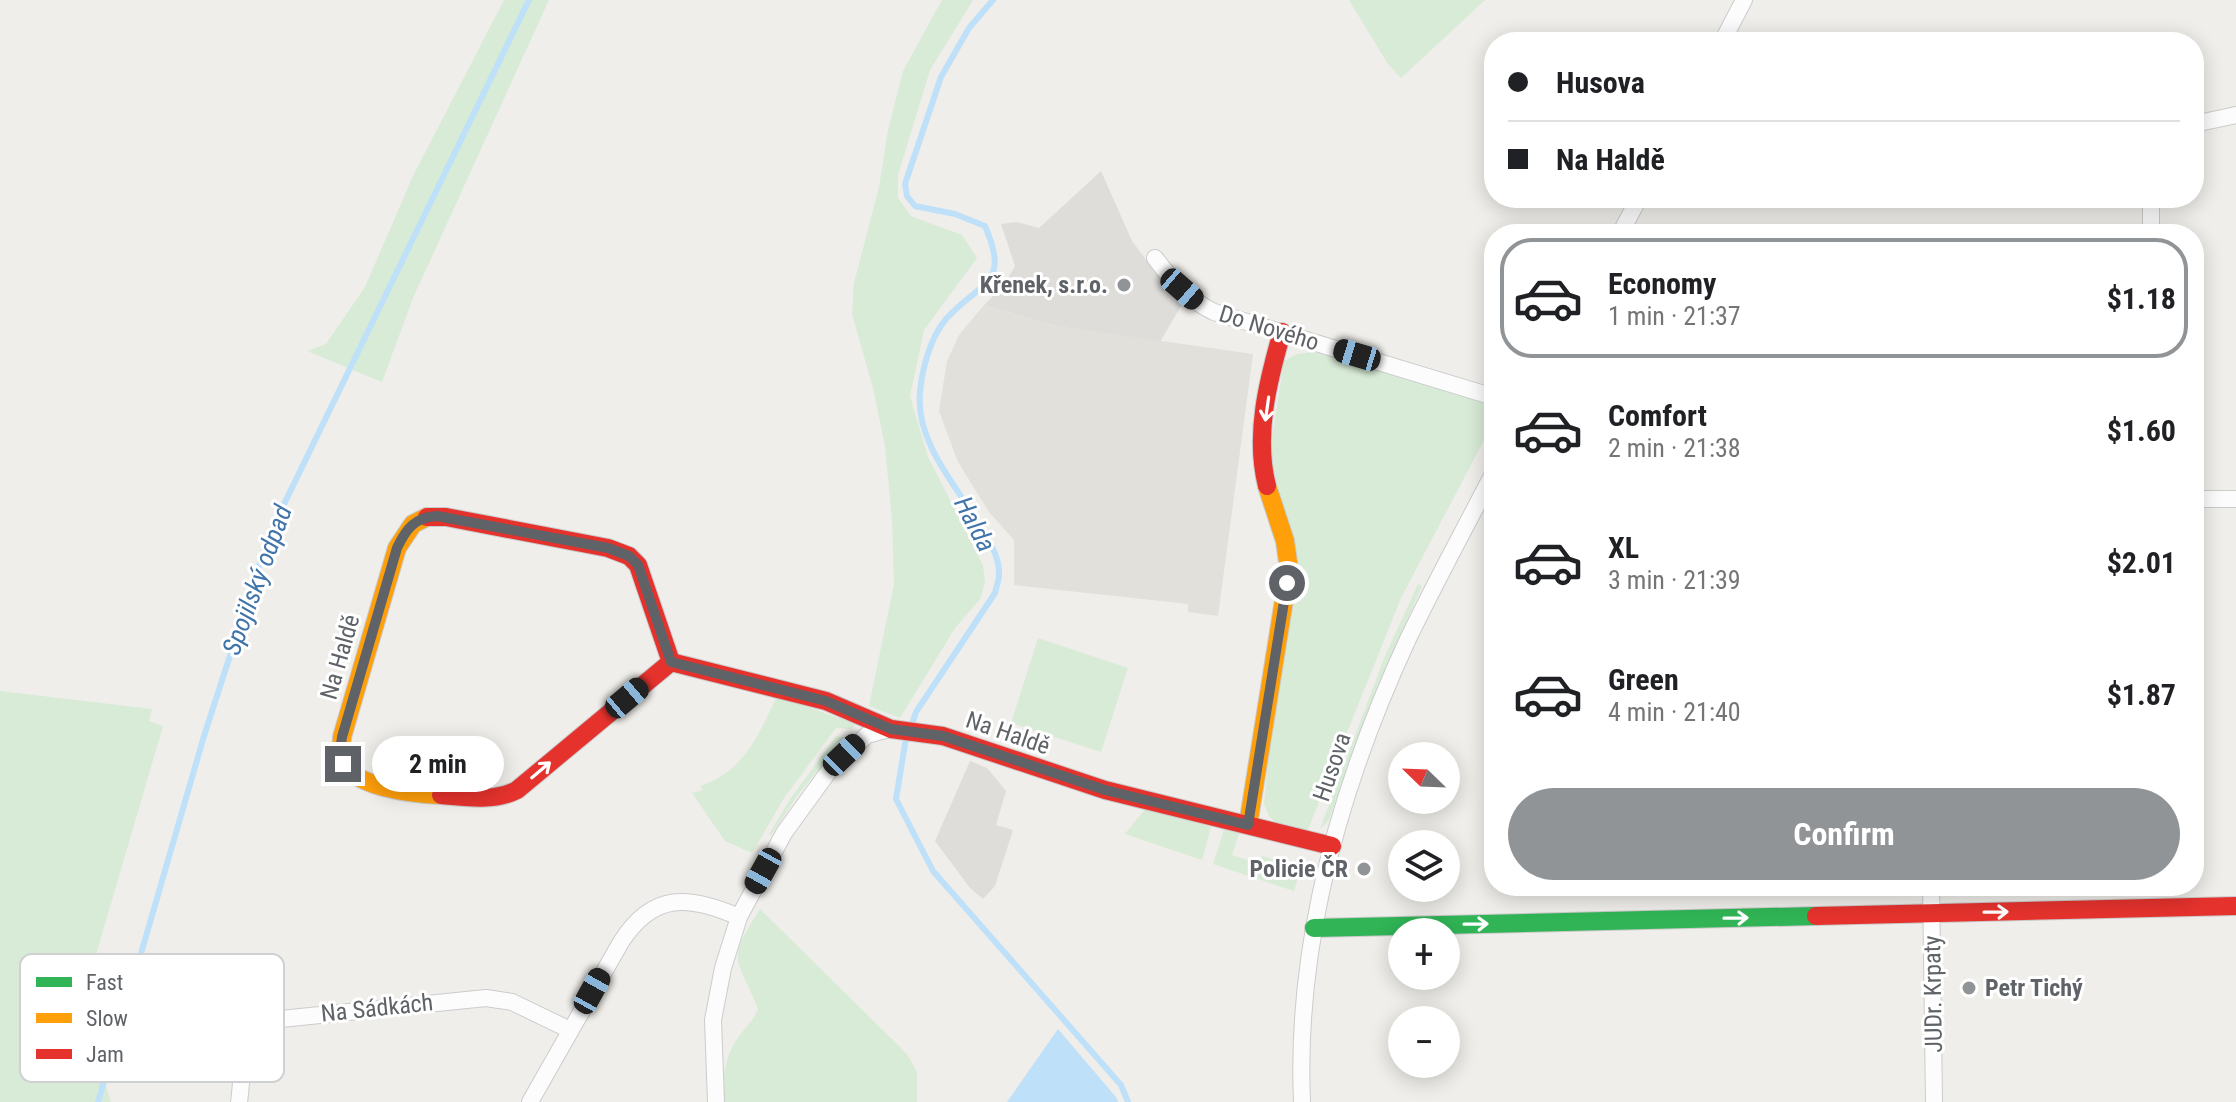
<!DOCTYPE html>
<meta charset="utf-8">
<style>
body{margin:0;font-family:"Roboto Condensed",sans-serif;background:#f6f6f6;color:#202124;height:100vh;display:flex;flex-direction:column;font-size:30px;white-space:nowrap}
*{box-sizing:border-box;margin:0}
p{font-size:26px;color:#757577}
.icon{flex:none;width:44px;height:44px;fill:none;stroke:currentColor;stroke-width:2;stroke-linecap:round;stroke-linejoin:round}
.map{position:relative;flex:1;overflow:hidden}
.drawer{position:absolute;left:1484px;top:224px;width:720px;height:672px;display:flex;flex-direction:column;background:#fff;border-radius:32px;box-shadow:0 4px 20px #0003}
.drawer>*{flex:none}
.top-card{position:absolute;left:1484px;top:32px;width:720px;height:176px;border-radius:32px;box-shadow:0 4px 20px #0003;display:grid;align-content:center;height:176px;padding:0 24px;background:#fff}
.needle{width:52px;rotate:293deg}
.tools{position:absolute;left:1388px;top:742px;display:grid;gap:16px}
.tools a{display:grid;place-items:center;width:72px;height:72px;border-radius:50%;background:#fff;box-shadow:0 4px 20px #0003;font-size:40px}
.end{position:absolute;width:36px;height:36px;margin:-18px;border:10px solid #5f6368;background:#fff;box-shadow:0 0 0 4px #fff}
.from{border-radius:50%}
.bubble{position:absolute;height:56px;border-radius:28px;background:#fff;box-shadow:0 4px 20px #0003;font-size:26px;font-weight:700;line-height:56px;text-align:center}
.car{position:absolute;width:24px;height:48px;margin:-24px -12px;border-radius:10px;box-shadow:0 0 6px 2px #0007;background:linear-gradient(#222 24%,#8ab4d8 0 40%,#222 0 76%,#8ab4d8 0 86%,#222 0)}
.top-card b{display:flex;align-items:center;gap:28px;height:76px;font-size:30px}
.top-card b+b{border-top:2px solid #e0e0e0}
.top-card i{width:20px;height:20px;background:#202124}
ul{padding:14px 0 0;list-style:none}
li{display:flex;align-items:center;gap:24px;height:120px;margin:0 16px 12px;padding:0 8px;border:4px solid transparent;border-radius:32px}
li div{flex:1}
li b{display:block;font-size:30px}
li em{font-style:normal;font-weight:700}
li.current{border-color:#919496}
li>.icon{width:72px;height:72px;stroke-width:1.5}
.button{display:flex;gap:16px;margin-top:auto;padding:16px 24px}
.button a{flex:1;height:92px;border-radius:48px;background:#919496;color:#fff;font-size:32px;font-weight:700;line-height:92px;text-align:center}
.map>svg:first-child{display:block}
.industrial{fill:#dfddda}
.education{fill:#e2e0da}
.green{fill:#d8ebd6}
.water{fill:#bfe0f9}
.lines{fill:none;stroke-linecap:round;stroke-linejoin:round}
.stream{stroke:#bfe0f9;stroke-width:6}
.street-casing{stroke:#cbcccc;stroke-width:18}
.fast-casing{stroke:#cacacb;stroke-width:20}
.slow-casing{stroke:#cacacb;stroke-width:20}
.jam-casing{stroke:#cacacb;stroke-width:20}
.street{stroke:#fdfcfc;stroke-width:16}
.fast{stroke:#30b455;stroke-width:18}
.slow{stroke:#ff9f0a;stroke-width:18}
.jam{stroke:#e5322d;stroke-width:18}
.oneway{stroke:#fff}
.route{stroke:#5f6368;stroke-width:10}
.poi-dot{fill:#919496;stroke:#fff;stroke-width:3}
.labels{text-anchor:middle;stroke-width:6;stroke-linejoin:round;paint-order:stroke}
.poi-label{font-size:24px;font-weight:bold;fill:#5f6368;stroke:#fff;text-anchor:end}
.street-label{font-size:24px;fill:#5f6368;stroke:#fff}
.water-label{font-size:26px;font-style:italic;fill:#4174aa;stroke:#fff}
.key{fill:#fff;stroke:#cfd0d2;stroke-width:2}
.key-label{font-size:22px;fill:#5f6368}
</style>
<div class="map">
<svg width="2236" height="1102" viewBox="0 0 2236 1102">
<rect width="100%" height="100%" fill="#efeeea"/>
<g class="industrial">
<path d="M1101 171 1132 241 1181 306 1160 342 1056 326 984 305 1004 285 1015 266 1001 224 1017 222 1039 228Z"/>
<path d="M970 761 987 768 1006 791 996 825 1013 830 995 886 983 899 970 888 935 841Z"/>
</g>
<path class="education" d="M984 305 1056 326 1253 354 1218 616 1188 612V604L1014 585V540L989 512 958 462 939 411 947 361 959 335Z"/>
<g class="green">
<path d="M504 0H549L413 298 382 382 307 351 326 344 365 287 413 176Z"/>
<path d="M942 0H973L930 70 898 175V198L911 216 962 235 977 258 924 330 910 396 928 457 983 565 985 583 980 599 955 628 900 718 869 706 894 584 892 520 885 446 873 388 852 314 854 283 879 187 888 130 903 71Z"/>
<path d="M1349 0H1485L1401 78 1388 64Z"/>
<path d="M1313 352 1484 402 1494 406V421L1401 598 1307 832 1275 822 1269 816 1264 804 1268 761 1296 585 1269 457 1284 361 1297 354Z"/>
<path d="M1418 584 1422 586 1375 692 1329 820 1320 829 1385 656Z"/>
<path d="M1038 638 1128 668 1101 752 1011 723Z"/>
<path d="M0 691 152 709 149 721 163 726 81 1006 111 1102H0Z"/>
<path d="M777 696 855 724 852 729 836 728 784 798 752 853 725 841 692 793 703 790 700 786C744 772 759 734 777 696Z"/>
<path d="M836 736 844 737 797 796 771 835 769 834 791 798Z"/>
<path d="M1146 808 1211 827 1202 860 1125 834Z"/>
<path d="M1224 830 1240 831 1232 855 1259 864 1262 856 1301 867 1294 891 1213 864Z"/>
<path d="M760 909 907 1054 917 1072V1102H723C722 1078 725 1054 740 1035 747 1025 754 1020 758 1009 737 955 725 964 760 909Z"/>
</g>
<path class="water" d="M1058 1029 1116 1097 1118 1102H1007Z"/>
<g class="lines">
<g class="stream">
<path d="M912 724 916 712 995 593C996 587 999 581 999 575 1000 560 992 547 986 535 962 492 915 445 920 393 922 369 930 338 946 319 981 280 1011 286 985 226L955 214 915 206 907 196 905 184 941 77 969 28 993 0"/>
<path d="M906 738 896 799 933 871 1121 1085 1128 1102"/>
<path d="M98 1102 204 736 269 535 529 0"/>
</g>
<defs>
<g id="street">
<path d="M1722 42 1744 0"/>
<path d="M2194 124 2236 115"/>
<path d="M2151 198V234"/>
<path d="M1620 234 1639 198"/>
<path d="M1155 258C1170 278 1190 301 1214 312L1494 397"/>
<path d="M2194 499H2236"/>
<path d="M1931 886 1934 1102"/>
<path d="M239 1102C243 1075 240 1031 271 1020L486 998 512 1002 570 1030"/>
<path d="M530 1102 621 942C653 892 689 895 739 917"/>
<path d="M716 1102 713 1020 723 968 739 917 784 833 829 771 867 735 889 729"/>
<path d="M1302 1102C1295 942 1341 784 1408 639 1435 583 1465 528 1494 472"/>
</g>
<path id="fast" d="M1314 928 1816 916"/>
<g id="slow">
<path d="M427 517 413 524 397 548 342 737C342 743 340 750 341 756 347 788 416 794 441 795"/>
<path d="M1248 825 1289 569 1285 541 1267 486"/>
</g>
<g id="jam">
<path d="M1267 486C1254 435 1268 381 1282 332"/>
<path d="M427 517H446L608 548 629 556 638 565 671 662 517 790C494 802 467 797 441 795"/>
<path d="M671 662 826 701 891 729 943 736 1105 790 1332 846"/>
<path d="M1816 916 2236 906"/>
</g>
</defs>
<use href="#street" class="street-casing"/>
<use href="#fast" class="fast-casing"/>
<use href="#slow" class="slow-casing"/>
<use href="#jam" class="jam-casing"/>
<use href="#street" class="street"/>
<use href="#fast" class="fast"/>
<use href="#slow" class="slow"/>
<use href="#jam" class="jam"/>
</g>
<defs><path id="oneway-shaft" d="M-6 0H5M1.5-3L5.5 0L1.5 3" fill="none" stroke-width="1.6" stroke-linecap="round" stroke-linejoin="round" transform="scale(2)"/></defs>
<g class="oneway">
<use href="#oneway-shaft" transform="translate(1267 409) rotate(98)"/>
<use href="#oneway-shaft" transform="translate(541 770) rotate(-40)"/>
<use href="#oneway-shaft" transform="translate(1996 912) rotate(-1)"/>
<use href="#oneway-shaft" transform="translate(1736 918) rotate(-1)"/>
<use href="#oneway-shaft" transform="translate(1476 924) rotate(-1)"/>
</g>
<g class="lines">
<path class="route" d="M343 764 340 752 342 737 397 548C406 529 415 517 437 516L608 548 629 556 638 565 671 662 826 701 891 729 943 736 1105 790 1248 825 1287 583"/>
</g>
<g class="poi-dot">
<circle cx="1124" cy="285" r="8"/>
<circle cx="1364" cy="869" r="8"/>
<circle cx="1969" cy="988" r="8"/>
</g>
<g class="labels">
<g class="poi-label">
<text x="1108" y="293">Křenek, s.r.o.</text>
<text x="1348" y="877">Policie ČR</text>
<text x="1985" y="996" text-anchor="start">Petr Tichý</text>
</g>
<g class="street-label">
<text transform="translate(1269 328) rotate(17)" y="8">Do Nového</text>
<text transform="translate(340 657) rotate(-74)" y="8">Na Haldě</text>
<text transform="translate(1008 733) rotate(19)" y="8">Na Haldě</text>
<text transform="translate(1332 767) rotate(-71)" y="8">Husova</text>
<text transform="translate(1933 994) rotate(-91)" y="8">JUDr. Krpaty</text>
<text transform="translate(377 1008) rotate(-6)" y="8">Na Sádkách</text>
</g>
<g class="water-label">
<text transform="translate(975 524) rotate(62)" y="9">Halda</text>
<text transform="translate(257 580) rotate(-70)" y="9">Spojilský odpad</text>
</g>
</g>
<rect x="20" y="954" width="264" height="128" rx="12" class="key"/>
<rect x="36" y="977" width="36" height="10" fill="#30b455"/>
<rect x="36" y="1013" width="36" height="10" fill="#ff9f0a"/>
<rect x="36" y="1049" width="36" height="10" fill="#e5322d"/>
<g class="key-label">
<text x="86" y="990">Fast</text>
<text x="86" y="1026">Slow</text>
<text x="86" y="1062">Jam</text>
</g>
</svg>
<div class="tools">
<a><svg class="needle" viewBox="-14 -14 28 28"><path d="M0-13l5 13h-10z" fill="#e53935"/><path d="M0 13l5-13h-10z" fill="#757577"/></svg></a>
<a><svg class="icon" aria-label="layers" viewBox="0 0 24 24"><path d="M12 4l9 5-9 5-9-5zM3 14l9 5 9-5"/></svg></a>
<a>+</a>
<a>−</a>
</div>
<i class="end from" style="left:1287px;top:583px"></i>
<i class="end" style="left:343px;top:764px"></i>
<div class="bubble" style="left:372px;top:736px;width:132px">2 min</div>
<i class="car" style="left:1182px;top:289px;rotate:131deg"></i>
<i class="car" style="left:1357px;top:355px;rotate:287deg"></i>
<i class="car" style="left:627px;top:698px;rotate:50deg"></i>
<i class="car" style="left:844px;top:755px;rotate:46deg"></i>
<i class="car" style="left:763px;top:871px;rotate:209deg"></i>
<i class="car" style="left:592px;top:991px;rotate:29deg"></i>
<div class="top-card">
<b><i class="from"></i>Husova</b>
<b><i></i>Na Haldě</b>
</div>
<section class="drawer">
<ul>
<li class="current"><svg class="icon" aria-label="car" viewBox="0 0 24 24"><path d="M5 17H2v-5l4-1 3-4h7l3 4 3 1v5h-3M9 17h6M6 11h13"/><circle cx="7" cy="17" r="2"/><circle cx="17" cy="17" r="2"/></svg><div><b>Economy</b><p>1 min · 21:37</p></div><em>$1.18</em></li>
<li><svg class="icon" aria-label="car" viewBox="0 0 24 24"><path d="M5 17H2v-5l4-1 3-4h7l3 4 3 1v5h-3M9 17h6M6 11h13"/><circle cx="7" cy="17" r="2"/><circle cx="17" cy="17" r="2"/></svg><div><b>Comfort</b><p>2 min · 21:38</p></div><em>$1.60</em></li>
<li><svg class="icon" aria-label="car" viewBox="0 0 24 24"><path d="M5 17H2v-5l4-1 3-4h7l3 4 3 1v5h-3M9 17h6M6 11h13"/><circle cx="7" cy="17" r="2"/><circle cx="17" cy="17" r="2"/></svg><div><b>XL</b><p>3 min · 21:39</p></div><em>$2.01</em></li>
<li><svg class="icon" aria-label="car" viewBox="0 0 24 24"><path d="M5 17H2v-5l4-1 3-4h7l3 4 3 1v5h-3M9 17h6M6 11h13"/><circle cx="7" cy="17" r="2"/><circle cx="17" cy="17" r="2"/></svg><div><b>Green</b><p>4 min · 21:40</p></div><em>$1.87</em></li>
</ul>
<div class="button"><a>Confirm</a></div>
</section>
</div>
